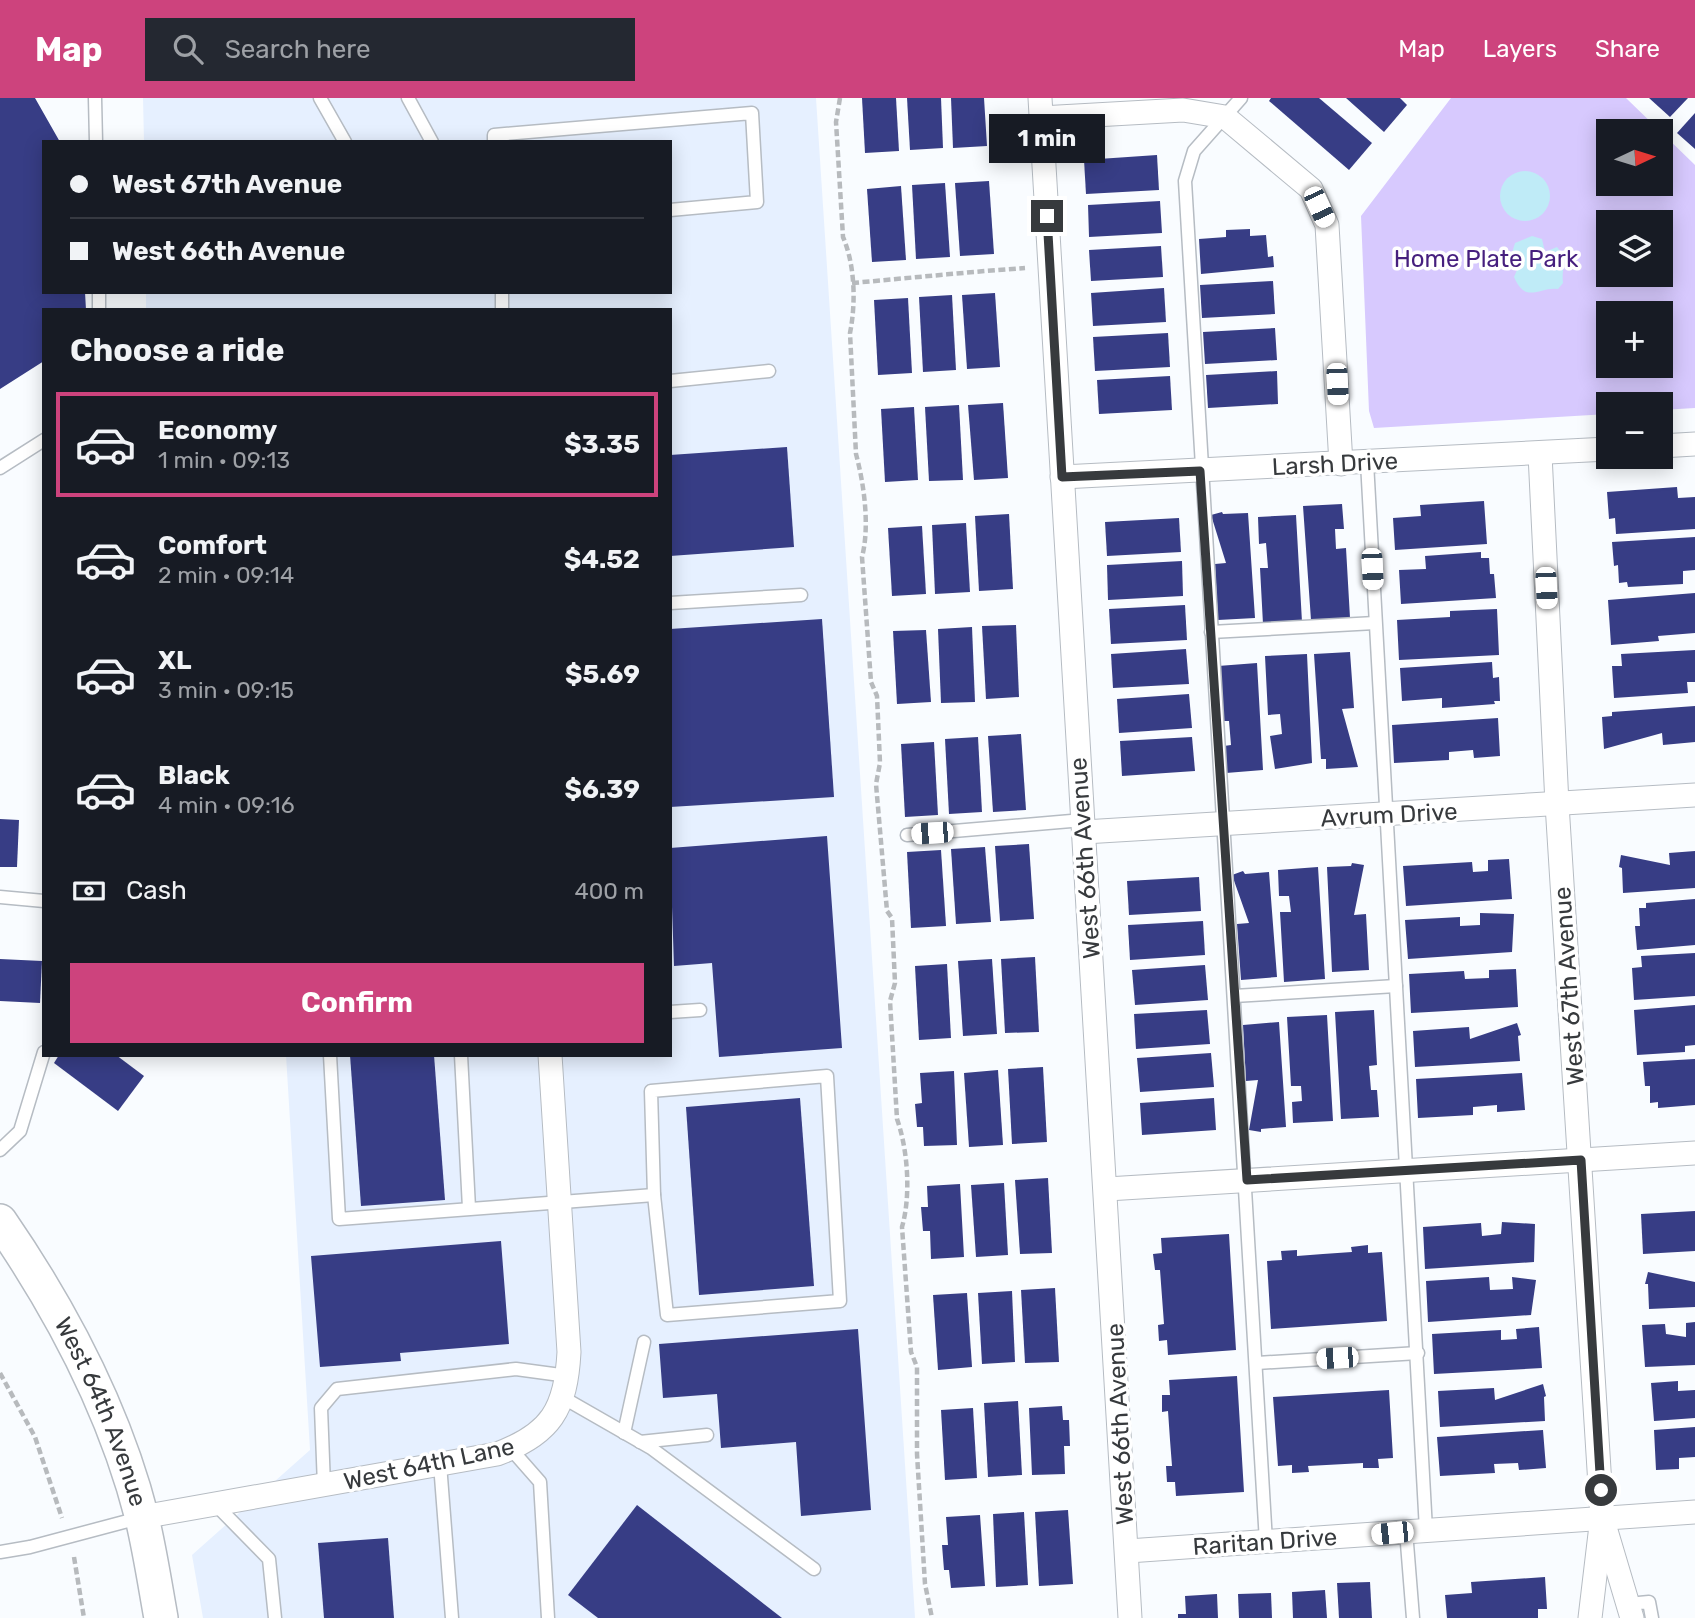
<!DOCTYPE html>
<meta charset="utf-8">
<style>
body{margin:0;font-family:Rubik,sans-serif;background:#242831;color:#f1f3f6;height:100vh;display:flex;flex-direction:column;font-size:26px;white-space:nowrap}
*{box-sizing:border-box;margin:0}
p{font-size:23px;color:#9ea1a6}
.icon{flex:none;width:38px;height:38px;fill:none;stroke:currentColor;stroke-width:2;stroke-linecap:round;stroke-linejoin:round}
.map{position:relative;flex:1;overflow:hidden}
.details{position:absolute;left:42px;top:210px;width:630px;height:749px;display:flex;flex-direction:column;background:#171b24;border-radius:0px;box-shadow:0 4px 18px #0003}
.details>*{flex:none}
.hud{position:absolute;left:42px;top:42px;width:630px;height:154px;border-radius:0px;box-shadow:0 4px 18px #0003;display:grid;align-content:center;height:154px;padding:0 28px;background:#171b24}
.needle{width:46px;rotate:86deg}
.tools{position:absolute;left:1596px;top:21px;display:grid;gap:14px}
.tools a{display:grid;place-items:center;width:77px;height:77px;border-radius:0px;background:#171b24;box-shadow:0 4px 18px #0003;font-size:35px}
.end{position:absolute;width:32px;height:32px;margin:-16px;border:9px solid #373a3d;background:#fff;box-shadow:0 0 0 4px #fff}
.from{border-radius:50%}
.bubble{position:absolute;height:49px;border-radius:0px;background:#171b24;box-shadow:0 4px 18px #0003;font-size:23px;font-weight:700;line-height:49px;text-align:center}
.car{position:absolute;width:21px;height:42px;margin:-21px -10px;border-radius:9px;box-shadow:0 0 5px 2px #0007;background:linear-gradient(#fff 24%,#345 0 40%,#fff 0 76%,#345 0 86%,#fff 0)}
.hud b{display:flex;align-items:center;gap:24px;height:66px;font-size:26px}
.hud b+b{border-top:2px solid #363941}
.hud i{width:18px;height:18px;background:#f1f3f6}
ul{padding:0;list-style:none}
li{display:flex;align-items:center;gap:21px;height:105px;margin:0 14px 10px;padding:0 14px;border:4px solid transparent;border-radius:0px}
li div{flex:1}
li b{display:block;font-size:26px}
li em{font-style:normal;font-weight:700}
li.selected{border-color:#cd437d}
li>.icon{width:63px;height:63px;stroke-width:1.5}
h2{padding:0 28px;font-size:32px;line-height:84px}
.pay{display:flex;align-items:center;gap:18px;height:77px;padding:0 28px;font-size:26px}
.pay p{margin-inline-start:auto}
.button{display:flex;gap:14px;margin-top:auto;padding:14px 28px}
.button a{flex:1;height:80px;border-radius:0px;background:#cd437d;color:#fff;font-size:28px;font-weight:700;line-height:80px;text-align:center}
header{display:flex;align-items:center;gap:42px;box-sizing:border-box;height:98px;padding:0 35px;background:#cd437d;color:#fff}
header strong{font-size:33px}
nav{display:flex;gap:38px;margin-inline-start:auto;font-size:24px}
.search{width:490px;height:63px;background:#242831;display:flex;align-items:center;gap:18px;box-sizing:border-box;padding:0 24px;border-radius:0px;color:#9ea1a6;font-size:26px}
.map>svg:first-child{display:block}
.built{fill:#e6f0ff}
.green{fill:#d7c9fe;fill-rule:evenodd}
.water{fill:#bfebf7}
.building{fill:#373d85}
.lines{fill:none;stroke-linecap:round;stroke-linejoin:round}
.lane-casing{stroke:#b6bcc3;stroke-width:15}
.street-casing{stroke:#b6bcc3;stroke-width:25}
.secondary-casing{stroke:#b6bcc3;stroke-width:36}
.path{stroke:#b7babd;stroke-width:4.5;stroke-dasharray:7 3.5;stroke-linecap:butt}
.lane{stroke:#fff;stroke-width:12}
.street{stroke:#fff;stroke-width:23}
.secondary{stroke:#fff;stroke-width:33}
.route{stroke:#373a3d;stroke-width:9}
.labels{text-anchor:middle;stroke-width:7;stroke-linejoin:round;paint-order:stroke}
.park-label{font-size:24px;fill:#461f7e;stroke:#fff}
.street-label{font-size:24px;fill:#373a3d;stroke:#fff}
</style>
<header>
<strong>Map</strong>
<div class="search"><svg class="icon" aria-label="search" viewBox="0 0 24 24"><circle cx="10" cy="10" r="6"/><path d="M15 15l6 6"/></svg>Search here</div>
<nav><a>Map</a><a>Layers</a><a>Share</a></nav>
</header>
<div class="map">
<svg width="1695" height="1520" viewBox="0 0 1695 1520">
<rect width="100%" height="100%" fill="#f9fcff"/>
<path class="built" d="M143 0H816L915 1520H203L192 1457 310 1352 286 957H670V212H146V194H670V44H144Z"/>
<path class="green" d="M1451 0H1626L1660 33H1608V86H1661V34L1695 67V310L1661 312V306H1608V316L1374 330 1369 313 1361 118ZM1608 124H1661V177H1608ZM1608 215H1661V268H1608Z"/>
<g class="water">
<circle cx="1525" cy="98" r="25"/>
<path d="M1532 138 1542 141 1545 154 1557 149C1569 163 1561 169 1563 185L1558 191C1540 188 1526 207 1514 179L1517 172 1512 155 1515 145Z"/>
</g>
<g class="building">
<path d="M0 0H35L60 44H44V194H85L86 212H44V263L0 291Z"/>
<path d="M862 0H896L899 53 865 55Z"/>
<path d="M907 0H941L943 50 910 52Z"/>
<path d="M951 0H984L987 48 953 50Z"/>
<path d="M1271 0H1319L1372 45 1349 72 1269 3Z"/>
<path d="M1346 0H1400L1407 7 1384 34Z"/>
<path d="M1649 0H1688L1670 19Z"/>
<path d="M1695 15V51L1677 35Z"/>
<path d="M1157 57 1159 92 1086 96 1084 62Z"/>
<path d="M989 83 994 156 960 158 955 85Z"/>
<path d="M945 85 950 159 916 161 912 87Z"/>
<path d="M901 88 906 162 872 164 867 91Z"/>
<path d="M1160 103 1162 135 1089 139 1088 107Z"/>
<path d="M1250 131V138L1266 137 1268 159 1273 158 1274 169 1201 176 1199 141 1226 139V132Z"/>
<path d="M1161 148 1163 179 1091 183 1089 152Z"/>
<path d="M1273 183 1275 216 1202 220 1200 187Z"/>
<path d="M1164 190 1166 224 1093 228 1091 195Z"/>
<path d="M995 195 1000 269 967 271 962 197Z"/>
<path d="M952 197 956 272 923 274 919 199Z"/>
<path d="M908 200 912 275 878 277 874 202Z"/>
<path d="M1275 230 1277 262 1205 266 1203 234Z"/>
<path d="M1168 235 1170 269 1095 273 1093 239Z"/>
<path d="M1277 273 1278 306 1208 310 1206 277Z"/>
<path d="M1170 278 1172 312 1099 316 1097 282Z"/>
<path d="M1003 305 1008 380 974 382 968 307Z"/>
<path d="M959 307 963 382 929 383 925 309Z"/>
<path d="M914 309 918 382 885 384 881 311Z"/>
<path d="M787 349 794 449 670 458V357Z"/>
<path d="M1677 389 1678 400 1695 399V431L1616 436 1615 420 1609 421 1607 394Z"/>
<path d="M1484 403 1487 446 1395 452 1393 420 1421 418 1420 407Z"/>
<path d="M1342 406 1344 431H1335L1336 451 1346 450 1350 520 1311 522 1303 408Z"/>
<path d="M1222 414 1223 416 1248 415 1255 520 1218 522 1215 466 1226 465 1211 417Z"/>
<path d="M1009 416 1013 491 979 493 975 418Z"/>
<path d="M1296 417 1302 524 1263 526 1260 470H1268L1266 445 1259 446 1258 419Z"/>
<path d="M1179 420 1181 454 1107 458 1105 424Z"/>
<path d="M966 425 970 494 935 496 932 427Z"/>
<path d="M922 428 926 496 892 498 888 430Z"/>
<path d="M1695 439V472L1683 473V486L1628 489 1627 484 1619 485 1618 467 1614 468 1612 444Z"/>
<path d="M1481 454V460H1489L1490 476H1494L1496 500 1401 506 1399 472 1426 471 1425 458Z"/>
<path d="M1182 463 1183 498 1108 502 1107 467Z"/>
<path d="M1695 495V535L1658 538 1659 543 1611 547 1608 502Z"/>
<path d="M1185 507 1187 542 1111 546 1109 511Z"/>
<path d="M1497 511 1499 557 1399 562 1397 522 1450 519V513Z"/>
<path d="M822 521 834 699 670 709V531Z"/>
<path d="M1016 527 1019 599 986 601 982 528Z"/>
<path d="M972 529 975 604 941 605 938 531Z"/>
<path d="M926 532 931 604 897 606 893 533Z"/>
<path d="M1186 551 1189 586 1113 590 1111 556Z"/>
<path d="M1695 552V584H1687L1688 595 1614 600 1612 568H1622L1621 556Z"/>
<path d="M1350 554 1354 610 1342 611 1358 669 1326 671V661H1321L1314 556Z"/>
<path d="M1307 556 1312 665 1275 671 1270 638 1282 636 1280 616 1268 617 1265 558Z"/>
<path d="M1492 564 1493 580 1499 579 1500 603H1494L1495 606 1442 610V600L1402 603 1400 570Z"/>
<path d="M1257 565 1263 672 1226 675 1224 648 1231 647 1229 623H1222L1218 568Z"/>
<path d="M1189 596 1192 630 1119 635 1117 601Z"/>
<path d="M1695 608V644L1663 647 1662 635 1604 651 1602 619 1612 618V614Z"/>
<path d="M1498 620 1500 658 1474 660 1473 652 1449 654V662L1394 665 1392 627Z"/>
<path d="M1021 636 1026 712 993 714 988 638Z"/>
<path d="M978 639 982 714 949 716 945 641Z"/>
<path d="M1192 639 1195 673 1122 678 1120 643Z"/>
<path d="M934 644 938 717 905 719 901 646Z"/>
<path d="M0 721 19 722 17 769H0Z"/>
<path d="M827 738 842 950 719 959 712 865 674 868 670 750Z"/>
<path d="M1029 746 1034 821 1000 823 995 748Z"/>
<path d="M985 749 991 824 956 826 951 751Z"/>
<path d="M941 752 946 828 911 830 907 754Z"/>
<path d="M1695 753V790L1623 795 1622 770 1619 769 1621 757 1670 767 1669 755Z"/>
<path d="M1509 761 1512 801 1406 808 1403 768 1472 764 1473 774 1488 773V762Z"/>
<path d="M1352 765 1364 767 1354 817 1366 816 1369 872 1332 874 1327 769 1351 768Z"/>
<path d="M1318 769 1325 881 1284 884 1280 814H1291L1289 798H1279L1278 772Z"/>
<path d="M1243 773 1245 776 1269 774 1277 879 1241 882 1237 826 1249 825 1232 777Z"/>
<path d="M1199 779 1201 813 1129 817 1127 783Z"/>
<path d="M1695 801V847L1637 852 1635 828H1640L1639 810H1646V805Z"/>
<path d="M1480 815 1514 816 1512 854 1408 861 1405 822 1460 819V828L1480 827Z"/>
<path d="M1203 823 1205 857 1130 862 1128 827Z"/>
<path d="M1695 855V898L1634 902 1632 870 1642 869 1641 858Z"/>
<path d="M1035 859 1039 934 1005 935 1001 861Z"/>
<path d="M0 861 42 863 40 905 0 903Z"/>
<path d="M992 861 997 936 963 938 958 863Z"/>
<path d="M947 866 951 940 919 942 915 868Z"/>
<path d="M1205 867 1208 902 1135 907 1132 872Z"/>
<path d="M1516 871 1518 909 1411 915 1409 876 1464 873 1465 881 1489 880V872Z"/>
<path d="M1695 907V947L1685 948V954L1637 957 1634 912Z"/>
<path d="M1207 912 1210 946 1136 951 1134 916Z"/>
<path d="M1374 912 1377 967 1369 968 1371 992H1377L1379 1019 1341 1021 1335 914Z"/>
<path d="M1327 917 1333 1023 1293 1025 1292 1004 1302 1003 1301 988H1291L1287 919Z"/>
<path d="M1279 924 1286 1029 1261 1031V1034L1249 1032 1258 982 1246 983 1243 927Z"/>
<path d="M1517 925 1521 937 1518 938 1520 963 1415 969 1413 933 1469 929 1470 941Z"/>
<path d="M1211 955 1214 989 1140 994 1137 960Z"/>
<path d="M59 957H116L144 978 118 1013 54 965Z"/>
<path d="M350 957H434L445 1102 361 1108Z"/>
<path d="M1695 961V1007L1658 1010V1004L1650 1005V988H1645L1643 964Z"/>
<path d="M1043 969 1047 1044 1012 1046 1008 971Z"/>
<path d="M998 972 1003 1047 969 1049 964 975Z"/>
<path d="M954 973 957 1047 924 1048 923 1029H917L915 1006 922 1005 920 975Z"/>
<path d="M1522 975 1525 1012 1497 1014V1007L1473 1009V1017L1418 1020 1416 981Z"/>
<path d="M800 1000 814 1188 699 1197 686 1009Z"/>
<path d="M1214 1000 1216 1032 1142 1037 1140 1005Z"/>
<path d="M1048 1080 1052 1155 1020 1156 1015 1082Z"/>
<path d="M1004 1085 1008 1157 976 1159 971 1087Z"/>
<path d="M960 1086 964 1159 931 1161 930 1133H923L921 1109H928L927 1088Z"/>
<path d="M1695 1113V1153L1643 1156 1641 1116Z"/>
<path d="M1502 1124 1535 1126 1534 1164 1425 1171 1423 1129 1481 1125 1482 1138 1501 1136Z"/>
<path d="M1229 1136 1236 1252 1168 1257 1167 1242 1159 1243 1158 1227 1164 1226 1160 1172H1155L1153 1156 1162 1155 1161 1140Z"/>
<path d="M501 1143 509 1246 400 1255 401 1263 320 1269 311 1158Z"/>
<path d="M1368 1147V1155L1382 1154 1387 1223 1271 1231 1267 1163 1282 1162 1281 1153 1297 1152V1158L1323 1156 1352 1154 1351 1149Z"/>
<path d="M1648 1174 1695 1184V1209L1649 1211 1648 1186H1645Z"/>
<path d="M1489 1179 1490 1192 1513 1191 1512 1179 1536 1182 1531 1217 1428 1224 1426 1183Z"/>
<path d="M1055 1190 1059 1264 1025 1265 1021 1192Z"/>
<path d="M1012 1193 1015 1264 982 1266 978 1195Z"/>
<path d="M967 1195 972 1269 938 1272 933 1197Z"/>
<path d="M1695 1224V1267L1645 1269 1642 1227 1665 1226 1666 1236 1686 1239V1225Z"/>
<path d="M1539 1229 1542 1270 1434 1276 1432 1236 1501 1232V1242L1517 1241 1516 1231Z"/>
<path d="M858 1231 871 1412 801 1418 796 1344 721 1350 717 1296 663 1300 659 1246Z"/>
<path d="M1237 1278 1244 1394 1176 1398 1175 1384H1167L1166 1368H1172L1170 1342 1168 1313 1162 1314V1297H1170L1169 1282Z"/>
<path d="M1678 1283V1293L1695 1292V1320L1654 1323 1651 1285Z"/>
<path d="M1543 1286 1546 1298 1544 1299 1545 1323 1440 1329 1438 1293 1494 1290 1495 1302Z"/>
<path d="M1389 1292 1393 1360 1378 1361 1379 1370H1363V1365L1308 1368 1309 1374 1292 1375V1367L1278 1368 1273 1299Z"/>
<path d="M1018 1303 1022 1377 988 1379 984 1305Z"/>
<path d="M1062 1308 1063 1322H1069L1070 1348H1064L1065 1376 1032 1377 1029 1310Z"/>
<path d="M973 1310 977 1380 945 1382 941 1312Z"/>
<path d="M1695 1329V1359L1679 1360V1371L1656 1372 1654 1332Z"/>
<path d="M1543 1332 1546 1370 1519 1372 1518 1365 1494 1366 1495 1375 1440 1378 1437 1339Z"/>
<path d="M637 1407 782 1520H598L568 1497Z"/>
<path d="M1068 1412 1073 1486 1039 1488 1035 1414Z"/>
<path d="M1024 1414 1028 1487 996 1489 993 1416Z"/>
<path d="M980 1417 985 1488 951 1490 949 1472H944L942 1447H948L946 1419Z"/>
<path d="M388 1440 394 1520H324L318 1445Z"/>
<path d="M1545 1479 1547 1511H1538V1520H1447L1445 1497 1472 1495 1471 1484Z"/>
<path d="M1370 1484 1372 1520H1339L1337 1485Z"/>
<path d="M1325 1492 1327 1520H1293L1292 1494Z"/>
<path d="M1271 1495 1272 1520H1239L1238 1496Z"/>
<path d="M1217 1496 1218 1520H1178V1516H1186L1185 1498Z"/>
</g>
<g class="lines">
<defs>
<g id="lane">
<path d="M95 0 96 44"/>
<path d="M320 0 345 44"/>
<path d="M408 0 432 44"/>
<path d="M1241 0 1194 53 1185 83 1266 1444"/>
<path d="M494 44V37L752 15 757 104 670 112"/>
<path d="M99 194V212"/>
<path d="M502 194V212"/>
<path d="M670 283 769 273"/>
<path d="M1367 364 1426 1432"/>
<path d="M0 370 44 342"/>
<path d="M670 505 801 497"/>
<path d="M1211 534 1375 525"/>
<path d="M907 737 1083 722"/>
<path d="M0 799 44 803"/>
<path d="M1234 898 1396 888"/>
<path d="M670 914 700 912"/>
<path d="M330 957 339 1121 654 1097"/>
<path d="M461 957 469 1110"/>
<path d="M827 978 840 1203 667 1217 654 1097 651 993Z"/>
<path d="M0 1052 20 1033 44 954"/>
<path d="M1257 1265 1418 1255"/>
<path d="M562 1299 651 1350 814 1471"/>
<path d="M624 1335 644 1244"/>
<path d="M640 1344 707 1337"/>
<path d="M511 1351 540 1384 548 1520"/>
<path d="M440 1366 452 1520"/>
<path d="M324 1388 321 1310 337 1291 516 1271 568 1278"/>
<path d="M217 1408 269 1461 275 1520"/>
<path d="M1406 1433 1413 1520"/>
<path d="M0 1454 30 1449 139 1420"/>
<path d="M1628 1506 1649 1504 1652 1520"/>
</g>
<g id="street">
<path d="M1040 0 1130 1520"/>
<path d="M1041 20 1183 12 1225 19 1311 91 1327 127 1341 366"/>
<path d="M1661 348 1695 346"/>
<path d="M1540 356 1557 706 1602 1419 1590 1520"/>
<path d="M1062 379 1608 351"/>
<path d="M1084 734 1695 697"/>
<path d="M1107 1091 1695 1055"/>
<path d="M142 1419 497 1356C551 1336 566 1311 569 1254L550 957"/>
<path d="M1604 1426 1632 1520"/>
<path d="M1128 1453 1695 1414"/>
</g>
<g id="secondary">
<path id="s1" d="M0 1123C62 1213 115 1314 142 1420 150 1453 155 1487 161 1520"/>
</g>
</defs>
<use href="#lane" class="lane-casing"/>
<use href="#street" class="street-casing"/>
<use href="#secondary" class="secondary-casing"/>
<g class="path">
<path d="M840 0 836 24 843 139C855 167 856 205 850 235L856 356C864 386 870 428 862 459L871 584 877 598 880 665 876 686 887 813 892 820 895 885 890 903 897 1021C908 1052 911 1098 902 1129L911 1254 917 1269V1356L925 1486 932 1520"/>
<path d="M852 185C910 180 967 174 1025 170"/>
<path d="M0 1275 35 1339 62 1420"/>
<path d="M74 1459 84 1520"/>
</g>
<use href="#lane" class="lane"/>
<use href="#street" class="street"/>
<use href="#secondary" class="secondary"/>
</g>
<g class="lines">
<path class="route" d="M1047 118 1062 379 1200 373 1247 1082 1581 1062 1601 1392"/>
</g>
<g class="labels">
<g class="park-label">
<text x="1486" y="169">Home Plate Park</text>
</g>
<g class="street-label">
<text transform="translate(1335 366) rotate(-3)" y="8">Larsh Drive</text>
<text transform="translate(1389 717) rotate(-3)" y="8">Avrum Drive</text>
<text transform="translate(1085 760) rotate(-94)" y="8">West 66th Avenue</text>
<text transform="translate(1569 888) rotate(-94)" y="8">West 67th Avenue</text>
<text dy="8" stroke="none"><textPath href="#s1" startOffset="217">West 64th Avenue</textPath></text>
<text transform="translate(1120 1326) rotate(-93)" y="8">West 66th Avenue</text>
<text transform="translate(429 1366) rotate(-12)" y="8">West 64th Lane</text>
<text transform="translate(1265 1444) rotate(-4)" y="8">Raritan Drive</text>
</g>
</g>
</svg>
<div class="tools">
<a><svg class="needle" viewBox="-14 -14 28 28"><path d="M0-13l5 13h-10z" fill="#e53935"/><path d="M0 13l5-13h-10z" fill="#9ea1a6"/></svg></a>
<a><svg class="icon" aria-label="layers" viewBox="0 0 24 24"><path d="M12 4l9 5-9 5-9-5zM3 14l9 5 9-5"/></svg></a>
<a>+</a>
<a>−</a>
</div>
<i class="end from" style="left:1601px;top:1392px"></i>
<i class="end" style="left:1047px;top:118px"></i>
<div class="bubble" style="left:989px;top:16px;width:116px">1 min</div>
<i class="car" style="left:1319px;top:109px;rotate:155deg"></i>
<i class="car" style="left:1337px;top:286px;rotate:177deg"></i>
<i class="car" style="left:1372px;top:471px;rotate:177deg"></i>
<i class="car" style="left:1546px;top:490px;rotate:177deg"></i>
<i class="car" style="left:932px;top:735px;rotate:266deg"></i>
<i class="car" style="left:1337px;top:1260px;rotate:267deg"></i>
<i class="car" style="left:1392px;top:1435px;rotate:264deg"></i>
<div class="hud">
<b><i class="from"></i>West 67th Avenue</b>
<b><i></i>West 66th Avenue</b>
</div>
<section class="details">
<h2>Choose a ride</h2>
<ul>
<li class="selected"><svg class="icon" aria-label="car" viewBox="0 0 24 24"><path d="M5 17H2v-5l4-1 3-4h7l3 4 3 1v5h-3M9 17h6M6 11h13"/><circle cx="7" cy="17" r="2"/><circle cx="17" cy="17" r="2"/></svg><div><b>Economy</b><p>1 min · 09:13</p></div><em>$3.35</em></li>
<li><svg class="icon" aria-label="car" viewBox="0 0 24 24"><path d="M5 17H2v-5l4-1 3-4h7l3 4 3 1v5h-3M9 17h6M6 11h13"/><circle cx="7" cy="17" r="2"/><circle cx="17" cy="17" r="2"/></svg><div><b>Comfort</b><p>2 min · 09:14</p></div><em>$4.52</em></li>
<li><svg class="icon" aria-label="car" viewBox="0 0 24 24"><path d="M5 17H2v-5l4-1 3-4h7l3 4 3 1v5h-3M9 17h6M6 11h13"/><circle cx="7" cy="17" r="2"/><circle cx="17" cy="17" r="2"/></svg><div><b>XL</b><p>3 min · 09:15</p></div><em>$5.69</em></li>
<li><svg class="icon" aria-label="car" viewBox="0 0 24 24"><path d="M5 17H2v-5l4-1 3-4h7l3 4 3 1v5h-3M9 17h6M6 11h13"/><circle cx="7" cy="17" r="2"/><circle cx="17" cy="17" r="2"/></svg><div><b>Black</b><p>4 min · 09:16</p></div><em>$6.39</em></li>
</ul>
<div class="pay"><svg class="icon" aria-label="cash" viewBox="0 0 24 24"><path d="M3 7h18v10H3z"/><circle cx="12" cy="12" r="2"/></svg>Cash<p>400 m</p></div>
<div class="button"><a>Confirm</a></div>
</section>
</div>
